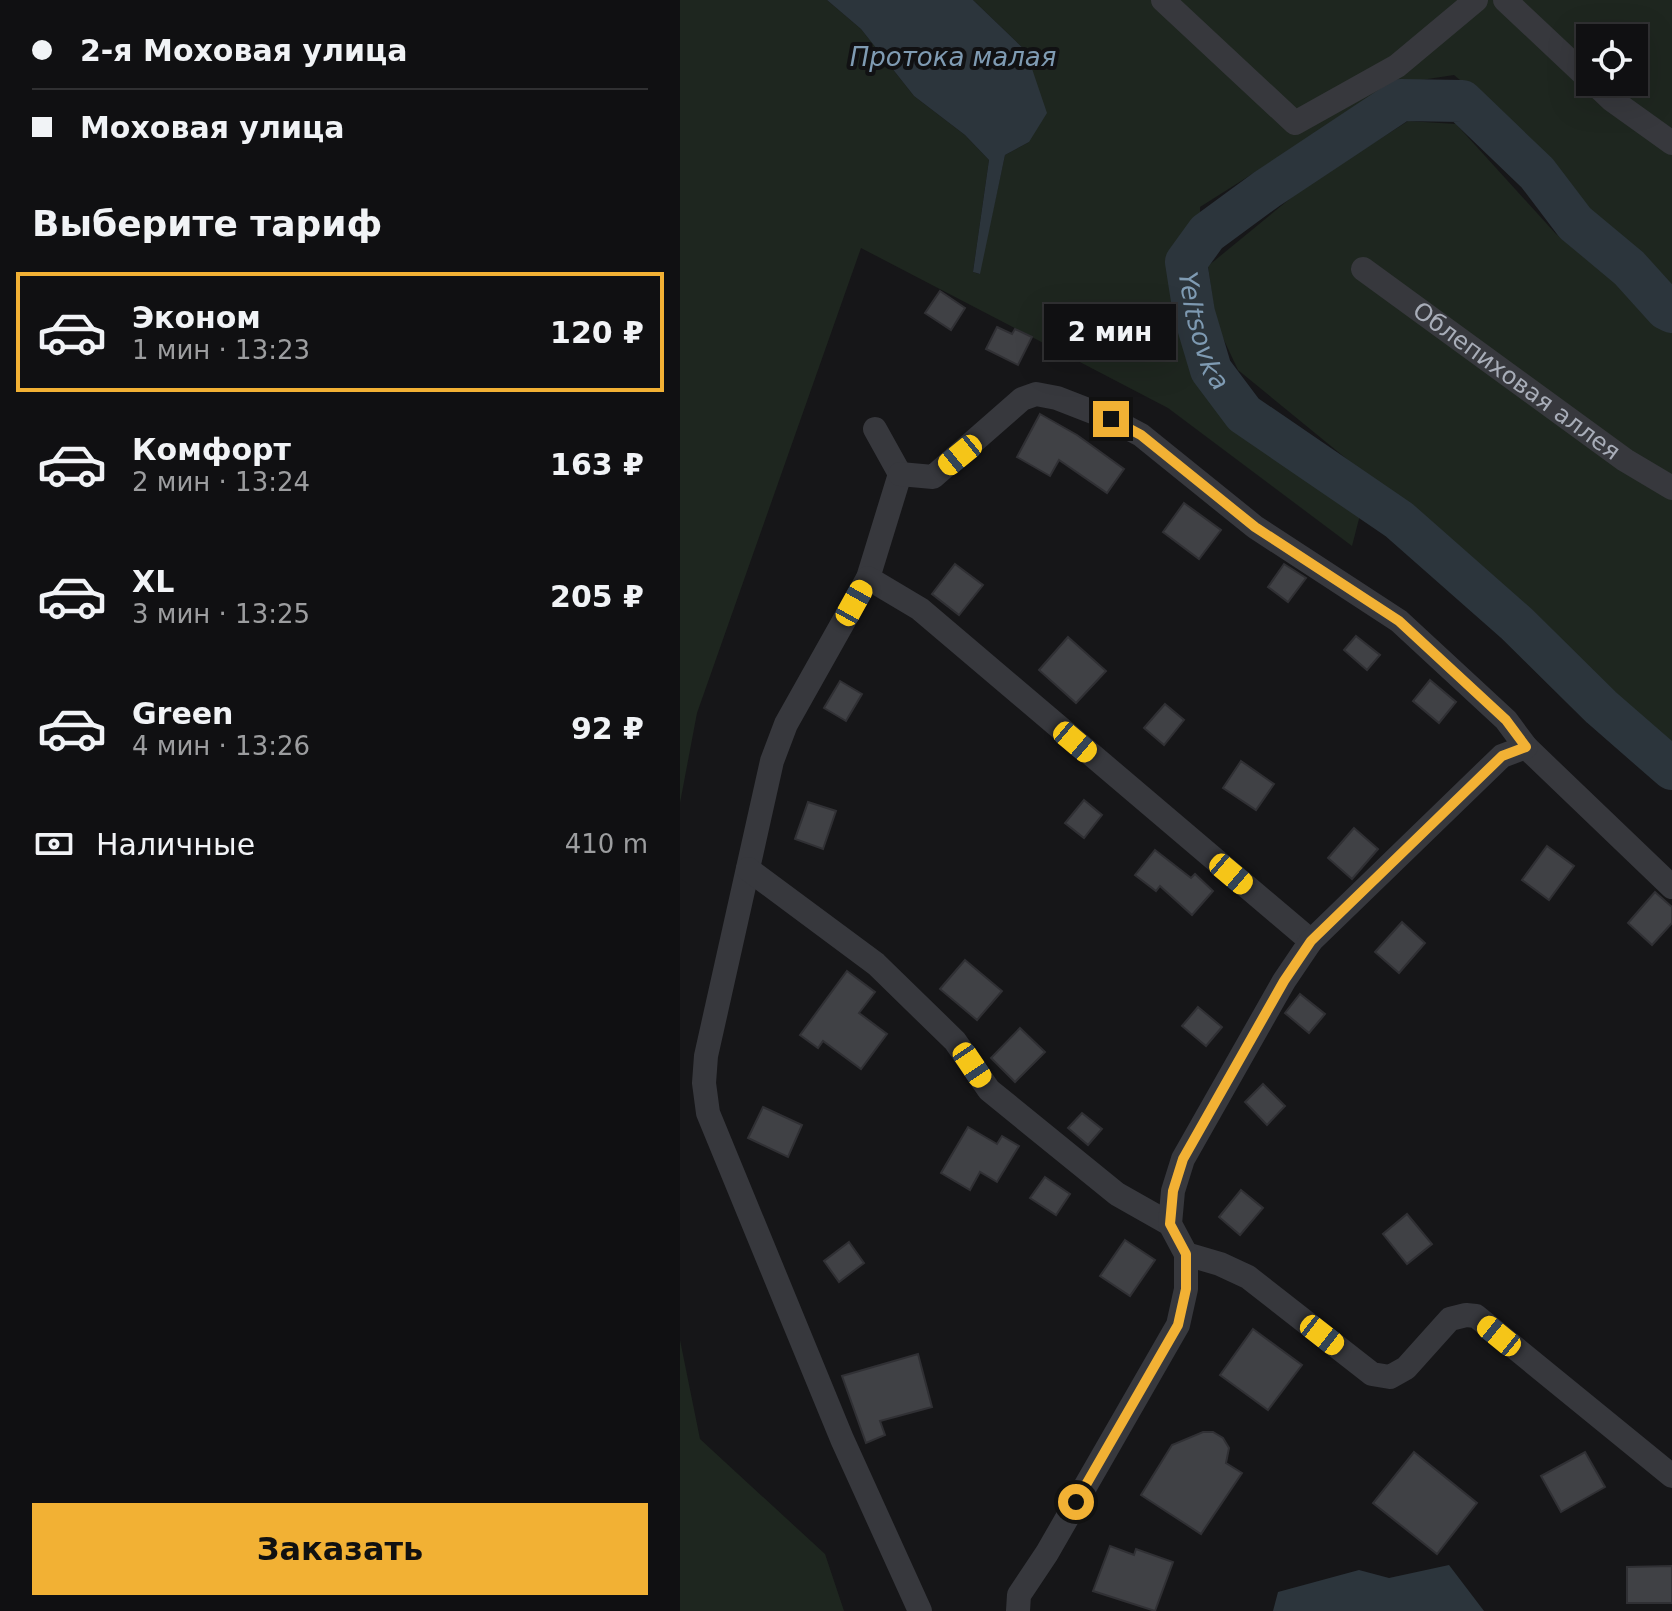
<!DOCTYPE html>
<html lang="ru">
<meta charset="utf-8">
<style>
body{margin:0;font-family:"DejaVu Sans",sans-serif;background:#1e1e20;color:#f1f3f6;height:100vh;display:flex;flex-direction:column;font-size:30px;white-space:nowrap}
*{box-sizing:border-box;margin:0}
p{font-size:26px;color:#9c9d9f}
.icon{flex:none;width:44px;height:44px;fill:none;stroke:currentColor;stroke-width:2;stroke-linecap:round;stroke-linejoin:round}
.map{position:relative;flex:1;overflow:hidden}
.side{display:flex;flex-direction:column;background:#101012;width:680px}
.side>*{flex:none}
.hud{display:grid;align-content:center;height:176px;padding:0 32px;background:#101012}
.buttons{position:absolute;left:896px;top:24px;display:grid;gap:16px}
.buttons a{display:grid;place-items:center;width:72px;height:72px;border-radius:0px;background:#101012;box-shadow:0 8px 32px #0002,0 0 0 2px #303032;font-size:40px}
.end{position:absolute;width:36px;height:36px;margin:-18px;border:10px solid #f2b134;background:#111;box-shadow:0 0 0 4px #111}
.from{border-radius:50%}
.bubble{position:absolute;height:56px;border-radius:0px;background:#101012;box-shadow:0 8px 32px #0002,0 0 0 2px #303032;font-size:26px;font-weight:600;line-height:56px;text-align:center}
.car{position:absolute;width:24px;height:48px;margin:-24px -12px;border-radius:10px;box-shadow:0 0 6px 2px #0007;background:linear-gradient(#f5c518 24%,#345 0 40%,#f5c518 0 76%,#345 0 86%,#f5c518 0)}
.hud b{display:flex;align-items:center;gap:28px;height:76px;font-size:30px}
.hud b+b{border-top:2px solid #303032}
.hud i{width:20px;height:20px;background:#f1f3f6}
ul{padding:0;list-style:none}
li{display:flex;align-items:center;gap:24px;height:120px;margin:0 16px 12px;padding:0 16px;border:4px solid transparent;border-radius:0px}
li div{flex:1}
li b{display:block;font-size:30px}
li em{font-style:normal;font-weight:600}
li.active{border-color:#f2b134}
li>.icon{width:72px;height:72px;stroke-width:1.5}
h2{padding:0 32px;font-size:36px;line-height:96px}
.pay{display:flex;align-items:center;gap:20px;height:88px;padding:0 32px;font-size:30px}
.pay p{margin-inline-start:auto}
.action{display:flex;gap:16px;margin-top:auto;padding:16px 32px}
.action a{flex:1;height:92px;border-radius:0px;background:#f2b134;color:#111;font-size:32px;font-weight:600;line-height:92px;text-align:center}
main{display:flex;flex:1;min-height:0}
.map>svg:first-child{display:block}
.green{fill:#1e261f;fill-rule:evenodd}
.water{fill:#2c353c}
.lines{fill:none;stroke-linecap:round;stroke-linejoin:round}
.river{stroke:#2c353c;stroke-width:42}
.building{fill:#404145;stroke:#303034;stroke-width:2}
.minor{stroke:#37383d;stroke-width:24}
.route{stroke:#f2b134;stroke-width:10}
.labels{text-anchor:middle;stroke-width:8;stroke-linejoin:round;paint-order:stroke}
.street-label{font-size:24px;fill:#a8adb8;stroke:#111113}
.water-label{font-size:26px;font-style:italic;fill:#7f9bb3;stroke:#111113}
</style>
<main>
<section class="side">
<div class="hud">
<b><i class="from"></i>2-я Моховая улица</b>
<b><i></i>Моховая улица</b>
</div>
<h2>Выберите тариф</h2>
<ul>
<li class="active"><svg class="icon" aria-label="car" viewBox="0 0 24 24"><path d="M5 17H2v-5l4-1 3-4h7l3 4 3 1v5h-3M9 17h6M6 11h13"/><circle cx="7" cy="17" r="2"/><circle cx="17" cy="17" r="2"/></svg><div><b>Эконом</b><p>1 мин · 13:23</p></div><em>120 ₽</em></li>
<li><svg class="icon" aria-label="car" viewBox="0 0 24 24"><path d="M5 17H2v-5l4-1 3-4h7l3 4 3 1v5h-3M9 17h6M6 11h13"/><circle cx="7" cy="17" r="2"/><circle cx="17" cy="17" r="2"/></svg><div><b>Комфорт</b><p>2 мин · 13:24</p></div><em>163 ₽</em></li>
<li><svg class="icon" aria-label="car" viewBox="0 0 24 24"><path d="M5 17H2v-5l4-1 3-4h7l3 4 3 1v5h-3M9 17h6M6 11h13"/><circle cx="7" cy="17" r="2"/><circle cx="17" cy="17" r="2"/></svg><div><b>XL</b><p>3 мин · 13:25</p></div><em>205 ₽</em></li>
<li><svg class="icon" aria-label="car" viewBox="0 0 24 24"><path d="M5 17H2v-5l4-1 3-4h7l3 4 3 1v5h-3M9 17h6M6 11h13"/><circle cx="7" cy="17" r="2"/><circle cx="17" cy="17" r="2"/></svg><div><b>Green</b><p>4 мин · 13:26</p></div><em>92 ₽</em></li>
</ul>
<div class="pay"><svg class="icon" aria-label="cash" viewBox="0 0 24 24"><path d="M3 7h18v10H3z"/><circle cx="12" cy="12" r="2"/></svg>Наличные<p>410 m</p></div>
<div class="action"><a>Заказать</a></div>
</section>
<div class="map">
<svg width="992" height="1611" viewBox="0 0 992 1611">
<rect width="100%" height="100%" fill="#161618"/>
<g class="green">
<path d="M0 0H147L181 29 234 96 285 135 309 160 293 272 299 274 325 155 349 142 346 51 293 0H992V297L966 266 893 193 838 129 774 75 715 84 520 207V306L569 412 680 515 672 546 488 408 181 248 17 713 0 803ZM910 38H954V82H910Z"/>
<path d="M728 121 776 124 876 234 992 329V747L767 541 558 370 536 323 528 266 623 188Z"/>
<path d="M0 1340 20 1439 145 1554 164 1611H0Z"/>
</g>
<g class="water">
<path d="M147 0H293L346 51 367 113 349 142 325 155 300 274 293 272 309 160 285 135 234 96 181 29Z"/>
<path d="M769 1565 804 1611H593L598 1592 679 1570 709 1578Z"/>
</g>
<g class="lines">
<path class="river" id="s1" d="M992 312 986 309 949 268 895 223 857 173 782 101 721 100 587 189 527 233 506 262 514 313 531 370 564 414 719 520 837 624 921 707 992 769"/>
</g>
<g class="building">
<path d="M260 291 285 308 271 330 245 313Z"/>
<path d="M317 327 332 334 335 329 352 337 338 365 306 349Z"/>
<path d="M360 414 397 435 444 469 427 493 379 460 370 476 337 457Z"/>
<path d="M504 503 541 530 519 559 483 532Z"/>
<path d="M275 564 303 585 279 615 252 594Z"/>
<path d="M604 564 626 578 608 602 588 587Z"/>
<path d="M676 636 700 655 687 670 664 650Z"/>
<path d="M388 637 426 671 396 703 359 670Z"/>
<path d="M750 680 776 702 759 723 733 701Z"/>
<path d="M160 681 182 694 166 721 144 708Z"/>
<path d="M485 704 504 720 484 745 464 728Z"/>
<path d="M561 761 594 784 576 810 543 788Z"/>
<path d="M404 800 422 815 404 838 385 823Z"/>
<path d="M128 802 156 811 143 849 115 839Z"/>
<path d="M674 828 698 849 672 879 648 858Z"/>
<path d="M867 846 894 866 869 900 842 880Z"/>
<path d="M475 850 511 878 515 874 533 891 512 915 480 886 476 891 455 875Z"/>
<path d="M975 892 992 907V923L972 945 948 923Z"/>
<path d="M722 922 745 943 719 973 695 952Z"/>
<path d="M285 960 322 991 297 1020 260 989Z"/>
<path d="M167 971 195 992 179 1013 207 1034 181 1069 143 1041 138 1048 120 1035Z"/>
<path d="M620 994 645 1014 629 1033 605 1013Z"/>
<path d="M518 1007 542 1027 526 1046 502 1026Z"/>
<path d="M340 1028 365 1052 335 1082 311 1058Z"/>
<path d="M583 1084 605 1106 587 1125 565 1102Z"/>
<path d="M83 1107 122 1125 108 1157 68 1138Z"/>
<path d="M402 1113 422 1129 408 1145 388 1128Z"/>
<path d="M288 1127 317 1144 322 1136 339 1146 317 1182 300 1172 290 1190 261 1173Z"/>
<path d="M365 1177 390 1194 376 1215 350 1198Z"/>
<path d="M561 1190 583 1208 560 1235 539 1217Z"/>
<path d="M727 1214 752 1244 727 1264 703 1234Z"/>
<path d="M445 1240 475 1260 450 1296 420 1276Z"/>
<path d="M169 1242 184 1263 159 1282 144 1261Z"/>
<path d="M573 1329 622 1365 588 1410 540 1375Z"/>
<path d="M238 1354 252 1407 200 1421 205 1435 186 1443 162 1376Z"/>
<path d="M523 1432H533L543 1438 549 1448 546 1463 562 1473 521 1534 461 1495 492 1445Z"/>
<path d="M734 1452 797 1503 757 1554 693 1503Z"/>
<path d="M905 1452 925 1487 881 1512 861 1476Z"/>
<path d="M430 1546 454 1555 456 1549 493 1562 475 1611 413 1591Z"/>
<path d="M992 1566V1603H947V1567Z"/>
</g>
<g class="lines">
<g class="minor">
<path d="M483 0 615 123 717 66 796 0"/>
<path d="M825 0 910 80"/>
<path d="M913 82 932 100 992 143"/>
<path id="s2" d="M683 269 945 460 992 488"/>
<path d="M195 429 220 474 188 578 106 724 92 761 26 1056 24 1083 28 1113 162 1439 240 1611"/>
<path d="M220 474 253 477 342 399 356 394 377 398 431 419 461 435 575 527 719 621 826 720 846 747 992 887"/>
<path d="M188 578 240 609 631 941"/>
<path d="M68 869 196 964 275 1041 309 1090 437 1194 490 1224"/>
<path d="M506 1254 540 1264 568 1277 692 1374 710 1377 726 1368 770 1319 786 1315 796 1316 992 1476"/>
<path d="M338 1611 339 1595 367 1553 498 1325 506 1289V1254L490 1224 493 1191 503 1159 604 981 631 941 822 756 846 747"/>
</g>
</g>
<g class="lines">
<path class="route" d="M396 1502 498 1325 506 1289V1254L490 1224 493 1191 503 1159 604 981 631 941 822 756 846 747 826 720 719 621 575 527 461 435 431 419"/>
</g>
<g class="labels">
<g class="street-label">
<text dy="8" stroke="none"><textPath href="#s2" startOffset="190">Облепиховая аллея</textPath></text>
</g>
<g class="water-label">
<text x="273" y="66">Протока малая</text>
<text dy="9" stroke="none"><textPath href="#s1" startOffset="702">Yeltsovka</textPath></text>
</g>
</g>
</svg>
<div class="buttons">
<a><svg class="icon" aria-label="locate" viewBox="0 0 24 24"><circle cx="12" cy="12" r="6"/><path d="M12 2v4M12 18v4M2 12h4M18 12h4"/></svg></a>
</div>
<i class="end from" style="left:396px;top:1502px"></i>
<i class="end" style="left:431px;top:419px"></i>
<div class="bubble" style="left:364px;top:304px;width:132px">2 мин</div>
<i class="car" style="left:280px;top:455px;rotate:231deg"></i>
<i class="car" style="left:174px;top:603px;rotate:29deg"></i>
<i class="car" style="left:395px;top:742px;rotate:130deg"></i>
<i class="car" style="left:551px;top:874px;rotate:130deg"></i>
<i class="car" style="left:292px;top:1065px;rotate:146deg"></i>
<i class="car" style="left:642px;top:1335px;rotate:128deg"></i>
<i class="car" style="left:819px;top:1336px;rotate:309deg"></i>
</div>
</main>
